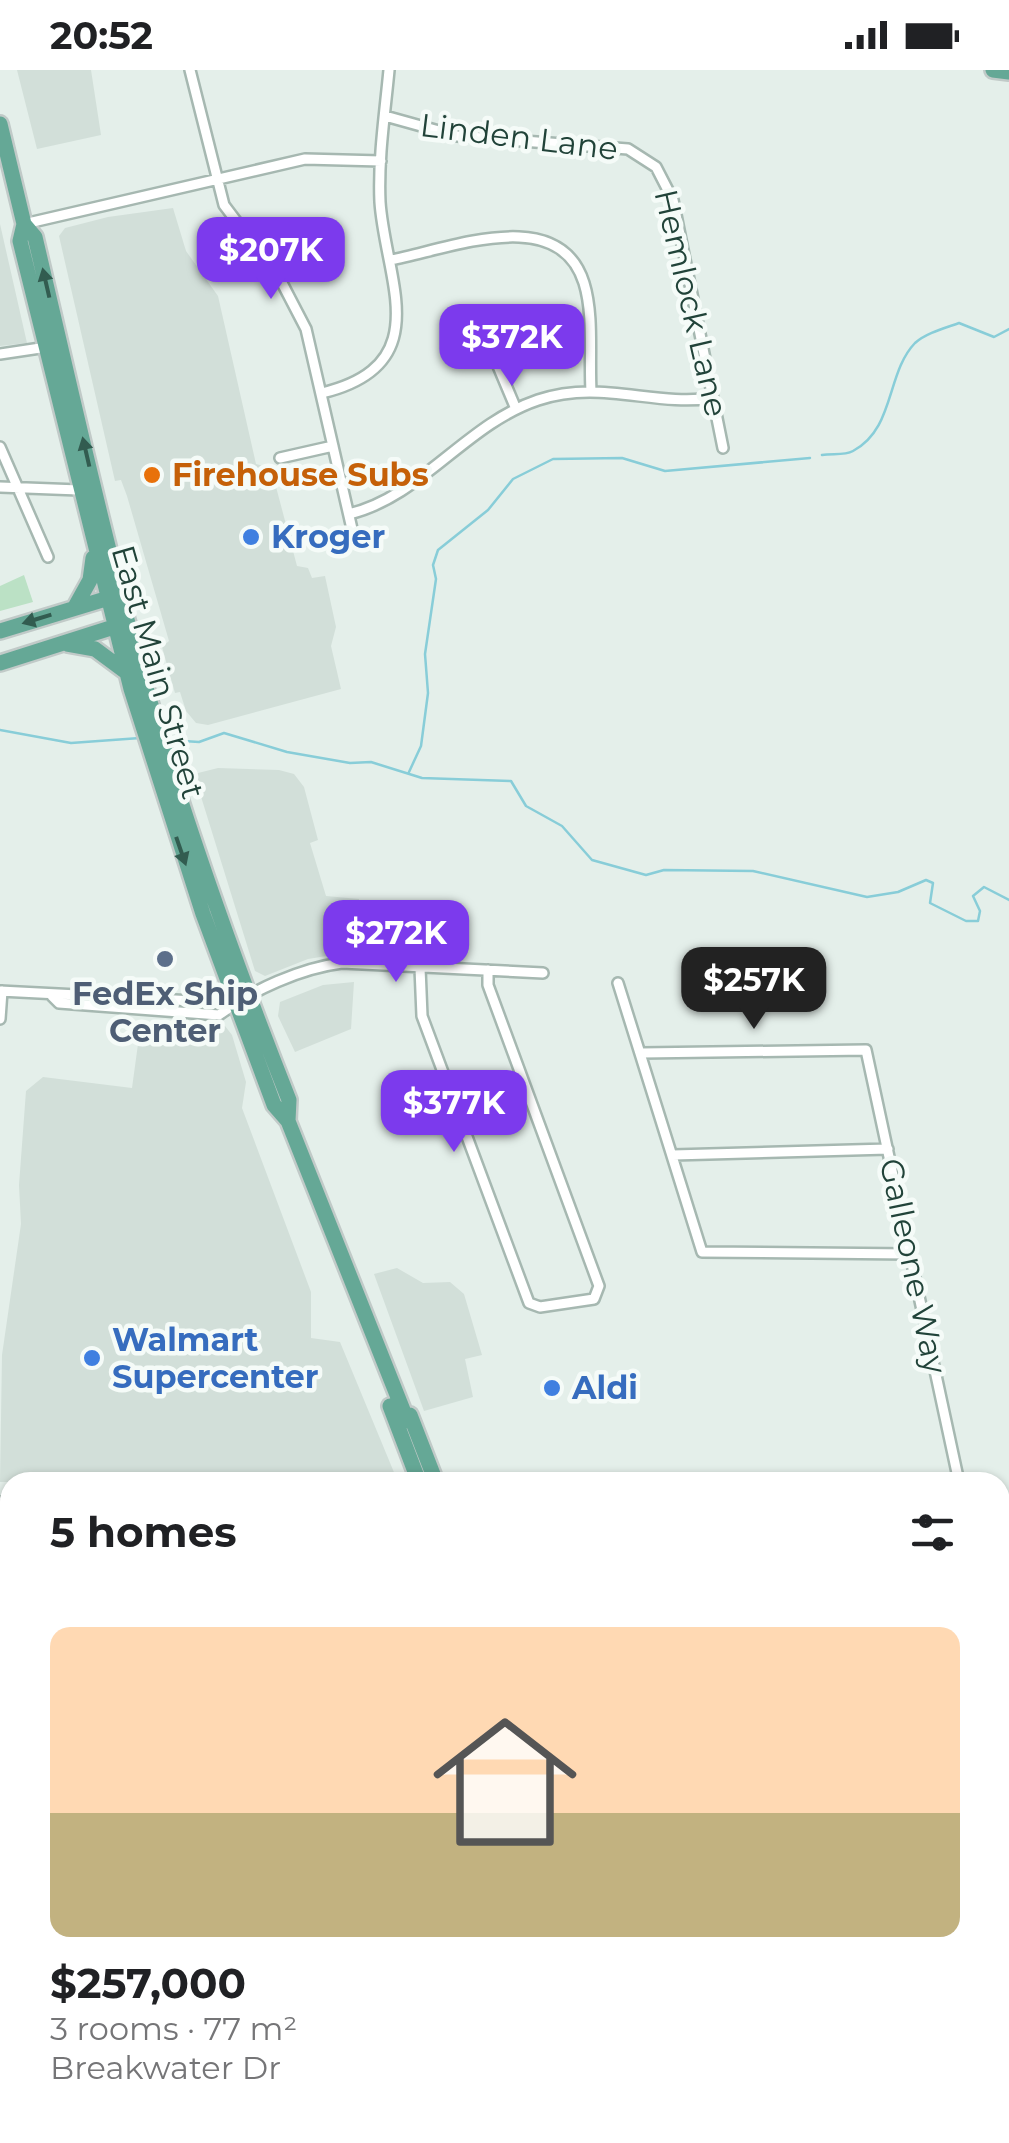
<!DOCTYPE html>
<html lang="en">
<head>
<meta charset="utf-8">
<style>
	body { margin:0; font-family:Montserrat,sans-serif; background:#f6f6f6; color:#202124; height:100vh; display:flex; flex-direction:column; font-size:38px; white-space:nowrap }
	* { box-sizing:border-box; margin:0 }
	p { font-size:32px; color:#757577 }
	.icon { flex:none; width:55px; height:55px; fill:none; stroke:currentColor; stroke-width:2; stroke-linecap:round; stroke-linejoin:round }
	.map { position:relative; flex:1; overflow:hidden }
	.side { position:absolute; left:0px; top:1402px; width:1010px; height:672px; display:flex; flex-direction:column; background:#fff; border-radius:30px 30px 0 0; box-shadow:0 2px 8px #0004 }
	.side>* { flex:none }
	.price { position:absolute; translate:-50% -85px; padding:0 22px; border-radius:20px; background:#7c3aed; color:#fff; font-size:32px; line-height:65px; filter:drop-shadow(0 2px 5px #0008) }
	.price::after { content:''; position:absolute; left:50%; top:60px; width:30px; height:22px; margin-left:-15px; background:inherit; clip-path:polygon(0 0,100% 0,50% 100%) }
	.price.active { background:#222; color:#fff }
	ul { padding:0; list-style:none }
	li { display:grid; align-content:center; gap:20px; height:530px; padding:0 50px }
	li+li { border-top:2px solid #e0e0e0 }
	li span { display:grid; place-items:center; height:310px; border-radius:20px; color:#555 }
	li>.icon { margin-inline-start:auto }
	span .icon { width:180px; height:180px; fill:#fffc; stroke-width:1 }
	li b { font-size:42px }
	h2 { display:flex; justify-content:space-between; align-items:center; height:120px; padding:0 50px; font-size:42px }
	.status { display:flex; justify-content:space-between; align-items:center; height:70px; padding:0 50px; background:#fff; direction:ltr }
	.status svg { height:28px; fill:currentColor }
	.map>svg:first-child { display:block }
	.built { fill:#d2dfd9 }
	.green { fill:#bbe1c5 }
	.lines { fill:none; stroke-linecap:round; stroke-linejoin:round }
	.stream { stroke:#88cdd8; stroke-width:2.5 }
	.street-casing { stroke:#a6b8b1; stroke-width:14 }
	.primary-casing { stroke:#c1cac8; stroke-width:20 }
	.street { stroke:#fff; stroke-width:9 }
	.primary { stroke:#65a896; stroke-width:15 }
	.oneway { fill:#325c50 }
	.food-dot { fill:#e8710a; stroke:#f5fbf8; stroke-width:4 }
	.shop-dot { fill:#3f7fe0; stroke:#f5fbf8; stroke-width:4 }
	.service-dot { fill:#5c6f8a; stroke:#f5fbf8; stroke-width:4 }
	.labels { text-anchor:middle; stroke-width:9; stroke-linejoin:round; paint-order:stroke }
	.street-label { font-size:32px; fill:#214339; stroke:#f5fbf8 }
	.food-label { font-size:32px; font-weight:bold; fill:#c56008; stroke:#f5fbf8; text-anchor:start }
	.shop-label { font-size:32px; font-weight:bold; fill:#366cbe; stroke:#f5fbf8; text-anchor:start }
	.service-label { font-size:32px; font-weight:bold; fill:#4e5e75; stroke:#f5fbf8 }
</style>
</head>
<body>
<div class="status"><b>20:52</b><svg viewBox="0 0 49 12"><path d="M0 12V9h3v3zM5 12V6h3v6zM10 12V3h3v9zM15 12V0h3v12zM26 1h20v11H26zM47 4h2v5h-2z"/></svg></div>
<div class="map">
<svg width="1009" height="2073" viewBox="0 0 1009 2073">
	<rect width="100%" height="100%" fill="#e4efea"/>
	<path class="built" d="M17,0H91L101,65L37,79Z
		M173,138L186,181L218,226L256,394L271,398L297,496L308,498L312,508L325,506L336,557L331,576L341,619L208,655L196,653L186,641L180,622L175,623L162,577L169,571L127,426L121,410L115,411L59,166L65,158L108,147Z
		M0,154L27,273L0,276Z
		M218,698L279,700L294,704L304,717L318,770L310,773L326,826L359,829L357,881L308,889L265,906L255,901L194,704Z
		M354,912L351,959L295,982L278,946L280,932L323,915Z
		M141,952L225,956L232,965L246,1012L242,1038L311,1222V1268L340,1272L398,1412H0L2,1285L21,1154L19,1115L26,1021L43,1007L132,1018Z
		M397,1198L423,1213L450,1212L464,1224L482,1285L465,1289L473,1327L424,1341L374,1204Z
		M238,2065H614L594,2073H241Z
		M710,2065H806V2073H713Z"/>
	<path class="green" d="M24,505L33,532L0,541V516Z"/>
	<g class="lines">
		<path class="stream" d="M822,385C832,383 844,386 853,381C895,359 886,303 915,273C926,263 945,258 959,253L994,267L1009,259
			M0,660L71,673L140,668
			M168,670L199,672L224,663L287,682L350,693L371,692L422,708L511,711L526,736L562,756L592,790L646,805L664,800L753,801L867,827L898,822L926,810L933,813L930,833L966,851H978L980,841L973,826L984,817L1009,830
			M409,702L421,676L428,623L425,584L436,509L433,495L438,480L488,440L513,409L553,389L622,388L665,401L810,388"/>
		<defs>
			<path id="street" d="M190,0L224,135L280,209L306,259L355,472
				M385,46L457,66L628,79L656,97L673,130L723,378
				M24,154L305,89L381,91
				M391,190C449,179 559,133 584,213C594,245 589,287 591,321
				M0,284L47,277
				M495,289L516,339
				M322,323C438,295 385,209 380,132C378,88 385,43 389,0
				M0,377L48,487
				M280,388L333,376
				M0,417L79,420
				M349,444C421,427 466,354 538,330C601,309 653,337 713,328
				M420,898L422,946L529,1233L540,1237L594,1229L599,1216L488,915V900
				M618,913L702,1182L910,1184
				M0,921L233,933
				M52,926L59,933L219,945C252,920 301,898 342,893L543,903
				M0,949L2,921
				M642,983L866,980L959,1412
				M673,1085L888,1079
				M0,1432L10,1433
				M1000,1516L1009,1517
				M0,1656L10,1662
				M1000,1780L1009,1781
				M1000,1896L1009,1897
				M1000,2025L1009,2026
				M39,2065L40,2073"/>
			<path id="primary" d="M993,0L1009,2
				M0,54L24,154L20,171L131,619L203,844L274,1035L288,1051L407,1350L413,1353
				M24,154L35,167C64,290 91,413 123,535C167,703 225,868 289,1030L288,1051
				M75,537L90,510L93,488
				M0,561L112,527
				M67,574L95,579L126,602
				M0,593L120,555
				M390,1336L419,1412
				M410,1345L436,1412
				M671,2065L674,2073
				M688,2065L691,2073"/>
		</defs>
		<use href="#street" class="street-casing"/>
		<use href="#primary" class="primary-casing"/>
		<use href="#street" class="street"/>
		<use href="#primary" class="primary"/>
	</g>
	<defs><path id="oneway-solid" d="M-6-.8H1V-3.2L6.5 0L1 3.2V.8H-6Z" transform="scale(2.5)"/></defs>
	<g class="oneway">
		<use href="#oneway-solid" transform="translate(46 213) rotate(-103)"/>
		<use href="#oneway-solid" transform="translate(86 382) rotate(-103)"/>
		<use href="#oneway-solid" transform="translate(37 549) rotate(163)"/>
		<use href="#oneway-solid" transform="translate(181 781) rotate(71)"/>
	</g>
	<circle class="food-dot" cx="152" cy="405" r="10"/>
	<g class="shop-dot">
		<circle cx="251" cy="467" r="10"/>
		<circle cx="92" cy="1288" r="10"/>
		<circle cx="552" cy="1318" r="10"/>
	</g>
	<circle class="service-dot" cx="165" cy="889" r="10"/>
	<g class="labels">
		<g class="street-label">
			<text transform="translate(519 67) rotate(7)" y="11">Linden Lane</text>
			<text transform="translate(691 233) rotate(77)" y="11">Hemlock Lane</text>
			<text transform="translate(158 602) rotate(74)" y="11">East Main Street</text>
			<text transform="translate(913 1196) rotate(78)" y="11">Galleone Way</text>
		</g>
		<g class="food-label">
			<text x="172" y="416">Firehouse Subs</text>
		</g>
		<g class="shop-label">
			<text x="271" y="478">Kroger</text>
			<text x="112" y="1281">Walmart<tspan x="112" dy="37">Supercenter</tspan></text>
			<text x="572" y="1329">Aldi</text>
		</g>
		<g class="service-label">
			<text x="165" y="935">FedEx Ship<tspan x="165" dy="37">Center</tspan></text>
		</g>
	</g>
</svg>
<b class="price" style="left:271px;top:232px">$207K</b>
<b class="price" style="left:512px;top:319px">$372K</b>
<b class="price" style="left:396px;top:915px">$272K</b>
<b class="price active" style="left:754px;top:962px">$257K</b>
<b class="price" style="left:454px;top:1085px">$377K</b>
<section class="side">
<h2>5 homes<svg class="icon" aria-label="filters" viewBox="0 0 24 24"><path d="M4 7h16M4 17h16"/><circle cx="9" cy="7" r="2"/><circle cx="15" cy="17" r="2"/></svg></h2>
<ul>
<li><span style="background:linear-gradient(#ffd9b3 60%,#c2b280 0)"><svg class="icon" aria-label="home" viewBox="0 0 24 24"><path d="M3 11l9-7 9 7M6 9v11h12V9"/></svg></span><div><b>$257,000</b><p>3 rooms · 77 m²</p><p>Breakwater Dr</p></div></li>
</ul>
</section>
</div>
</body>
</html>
